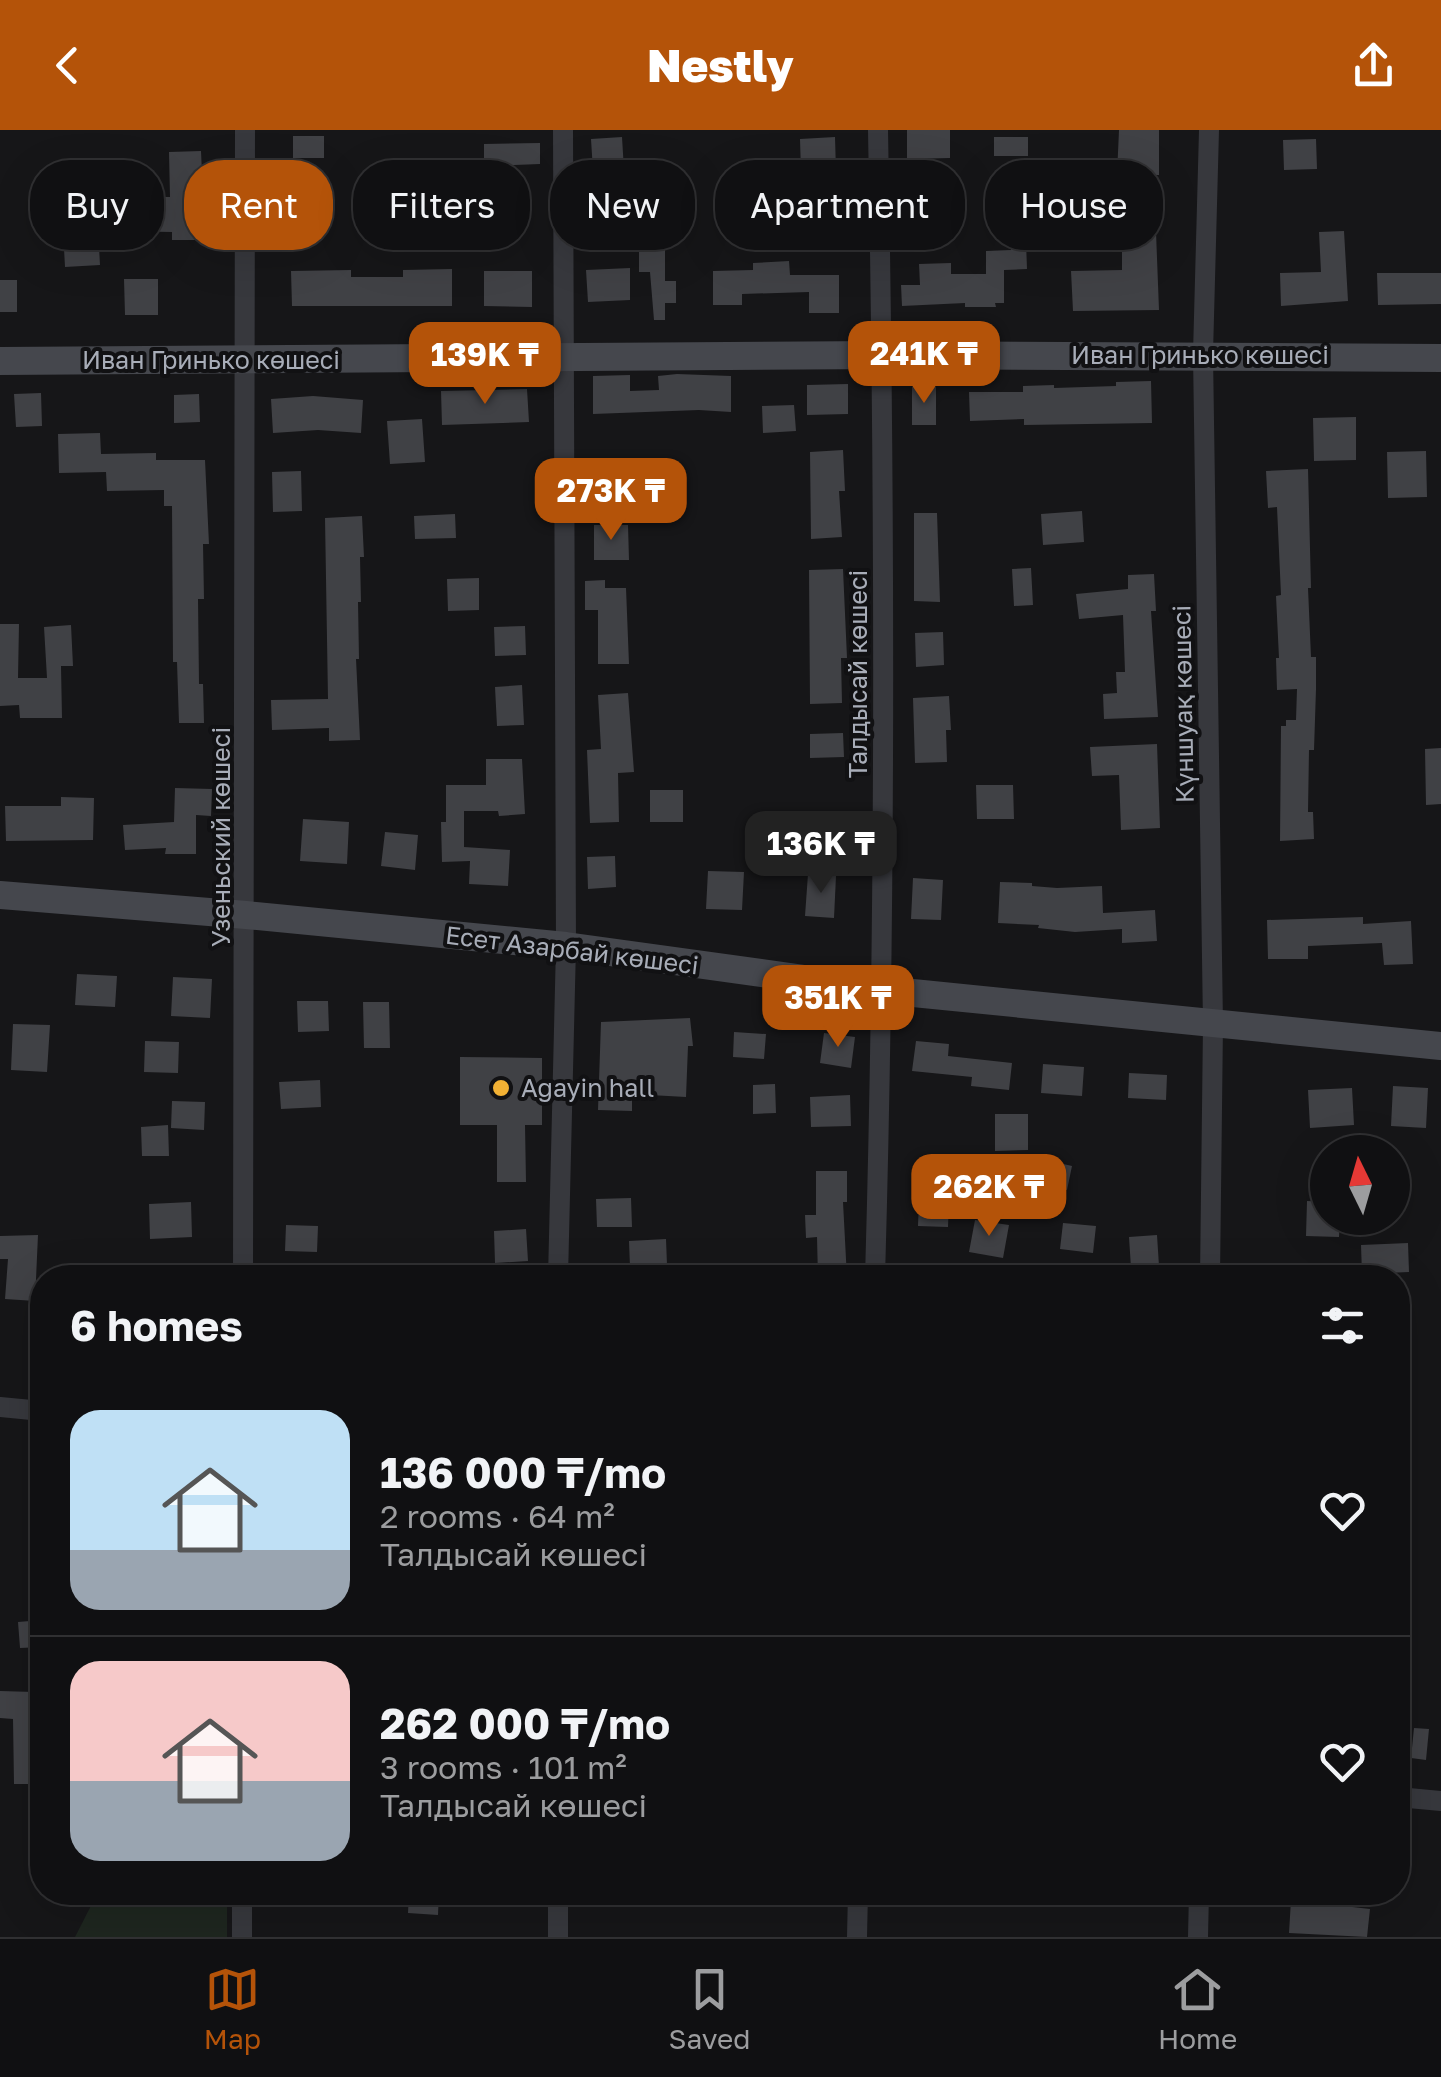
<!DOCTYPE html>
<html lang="en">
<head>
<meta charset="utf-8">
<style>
	body { margin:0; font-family:"Golos Text",sans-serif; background:#1e1e20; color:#f1f3f6; height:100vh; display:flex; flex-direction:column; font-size:38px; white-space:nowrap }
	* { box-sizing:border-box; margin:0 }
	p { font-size:32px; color:#9c9d9f }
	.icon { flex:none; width:55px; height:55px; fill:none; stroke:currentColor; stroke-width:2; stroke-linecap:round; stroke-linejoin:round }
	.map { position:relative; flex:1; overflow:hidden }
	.drawer { position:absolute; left:30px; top:1135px; width:1380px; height:640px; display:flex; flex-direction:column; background:#101012; border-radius:40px; box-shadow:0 10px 40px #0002,0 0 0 2px #303032 }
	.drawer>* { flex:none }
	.hud { position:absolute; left:30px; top:30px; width:1382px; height:90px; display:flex; gap:20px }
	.needle { width:65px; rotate:355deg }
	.fabs { position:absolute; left:1310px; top:1005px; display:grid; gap:20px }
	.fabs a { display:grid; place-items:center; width:100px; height:100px; border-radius:50%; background:#101012; box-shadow:0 10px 40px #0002,0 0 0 2px #303032; font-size:50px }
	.price { position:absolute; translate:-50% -85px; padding:0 22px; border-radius:20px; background:#b45309; color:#fff; font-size:32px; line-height:65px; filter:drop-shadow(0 2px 5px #0008) }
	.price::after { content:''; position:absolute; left:50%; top:60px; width:30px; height:22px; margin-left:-15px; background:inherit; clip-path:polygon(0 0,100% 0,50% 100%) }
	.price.selected { background:#222; color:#fff }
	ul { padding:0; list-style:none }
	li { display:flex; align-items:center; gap:30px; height:250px; padding:0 40px }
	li+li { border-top:2px solid #303032 }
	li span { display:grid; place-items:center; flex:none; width:280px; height:200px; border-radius:30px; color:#555 }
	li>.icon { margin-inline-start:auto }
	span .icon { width:120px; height:120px; fill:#fffc; stroke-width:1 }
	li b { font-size:42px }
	h2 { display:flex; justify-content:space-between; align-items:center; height:120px; padding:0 40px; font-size:42px }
	.chip { padding:0 35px; border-radius:40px; background:#101012; box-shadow:0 10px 40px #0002,0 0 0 2px #303032; font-size:35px; line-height:90px }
	.chip.selected { background:#b45309; color:#fff }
	header { display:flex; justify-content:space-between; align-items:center; height:130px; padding:0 40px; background:#b45309; color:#fff; font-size:45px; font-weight:800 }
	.tab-bar { display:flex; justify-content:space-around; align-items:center; height:140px; border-top:2px solid #303032; background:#101012; font-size:28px; color:#9c9d9f }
	.tab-bar a { display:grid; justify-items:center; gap:5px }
	.tab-bar .selected { color:#b45309 }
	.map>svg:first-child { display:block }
	.green { fill:#1e261f }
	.building { fill:#404145 }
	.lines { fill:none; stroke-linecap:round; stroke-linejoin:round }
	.street { stroke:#37383d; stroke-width:20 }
	.secondary { stroke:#45474d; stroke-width:28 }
	.poi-dot { fill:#f2b134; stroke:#111113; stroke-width:4 }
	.labels { text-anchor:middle; stroke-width:8; stroke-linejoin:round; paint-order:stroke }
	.street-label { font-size:25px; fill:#a8adb8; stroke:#111113 }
	.poi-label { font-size:25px; fill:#a8adb8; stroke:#111113; text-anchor:start }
</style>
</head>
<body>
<header><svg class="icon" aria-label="back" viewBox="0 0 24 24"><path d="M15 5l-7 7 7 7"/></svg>Nestly<svg class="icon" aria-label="share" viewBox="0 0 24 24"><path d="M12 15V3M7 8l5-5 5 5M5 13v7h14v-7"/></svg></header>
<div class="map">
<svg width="1441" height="1807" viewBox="0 0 1441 1807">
	<rect width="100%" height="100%" fill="#161618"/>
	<path class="green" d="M98,1762L227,1763V1807H75Z"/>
	<path class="building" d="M907,0H950V28L907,29Z
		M1119,0H1159V45H1117Z
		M293,6H324V28H293Z
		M622,7L624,40L593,41L591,9Z
		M835,7L836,41L801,42L800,9Z
		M994,7H1028V26H994Z
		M1316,9L1317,39L1284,40L1283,10Z
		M540,13V34L484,36V14Z
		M201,21L205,110H172V102L115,101L116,66L170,67L169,22Z
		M1122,76H1155L1159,180L1073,181L1071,141L1122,140Z
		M1010,83H1025L1027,139L1004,140V173H995L996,177H965V173L902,176L901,155H920L919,134L951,133V144H986V121L1011,120Z
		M810,85L841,86V117H810Z
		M639,94H665V151H676V173H665V190H654L650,142H639Z
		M98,98L100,135L65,137L63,100Z
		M1344,101L1348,171L1281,176L1280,143L1321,142L1319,102Z
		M789,131L790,145H839V183H809V162L742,164V175H713V141L753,140V133Z
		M630,138V170L588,172L586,140Z
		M452,139V176H292L291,141L351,140V147H403V140Z
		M484,141H532V177L484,176Z
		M1377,143H1441V174L1378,175Z
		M124,149H158V185H125Z
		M0,150H17V182H0Z
		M677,244L731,246V282L699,280L593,284V246L630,245V261L659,260L658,246Z
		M1151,251L1152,293L1024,295V289L970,291L969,262H1023V256L1054,255V258L1116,256V252Z
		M848,254V284L807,285V255Z
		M912,257H936V295H912Z
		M527,259L529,292L442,295L441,261Z
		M41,263L42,296L16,297L14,264Z
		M199,264L200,292L174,293V265Z
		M313,266L363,270L361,303L318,300L273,303L271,269Z
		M794,275L796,301L763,303L762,276Z
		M1356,287V330L1314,331L1313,288Z
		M422,289L425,332L390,334L387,291Z
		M100,303L101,324L156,323V330H205L209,414H203L204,469H198L199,554H203L204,593H179L177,532H173L172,376H164V360L107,361L106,342L59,343L58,304Z
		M843,320L845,361H839L842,407L811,409L810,322Z
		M1426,321L1427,367L1388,368L1387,322Z
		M1308,339L1311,458H1308L1311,527H1316V559L1314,620H1309L1308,682H1313L1314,709L1280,711L1281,596H1286V590H1296L1297,559L1277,560L1276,528H1279L1276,466L1281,465L1277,377L1268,378L1266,341Z
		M301,341L302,381L273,382L272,342Z
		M1082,381L1084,412L1043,415L1041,384Z
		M914,383H937L940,472L914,471Z
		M455,384L456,408L415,409L414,386Z
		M362,386L364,427H360L361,472H358L359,529H356L360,610L329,611V598L272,600L271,570L328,569L325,388Z
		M594,395H628L629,430H594Z
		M1031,438L1033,475L1014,476L1012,439Z
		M843,439L847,528H841L842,573L810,574L809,440Z
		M1154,444L1156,481H1151L1158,587L1104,589L1103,564L1117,563L1116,542H1125L1123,485L1079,489L1076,464L1128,459V445Z
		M479,448V480L448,481L447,449Z
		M605,450V458H626L629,534H598V480H585V451Z
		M0,494H19L18,548H47L44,497L71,495L73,536H61L62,588H20L19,575L0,576Z
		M525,496L526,525L495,526L494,497Z
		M943,502L944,535L916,537L915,503Z
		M522,555L524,595L497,596L495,557Z
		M628,563L634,642L618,643L619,692L590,693L587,620L601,619L598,565Z
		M949,566L951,600H946L947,632L915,633L913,568Z
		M843,603L844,627L810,628V604Z
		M1157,614L1160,698L1121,700L1119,645L1092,646L1090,617Z
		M1441,618V674L1426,675L1425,619Z
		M486,629H522L525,684L499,686L498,681H464V717L510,720L508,756L469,754L470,731L442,732L441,692H446V655H486Z
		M976,655H1013L1014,689H977Z
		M175,658L212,659L211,686L196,685V724H165L166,718L125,720L123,695L174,692Z
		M650,660H683V692H650Z
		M61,667L94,668L93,710L6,711L5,676H61Z
		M303,689L349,692L347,734L300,731Z
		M768,701L797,703L796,740L766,738Z
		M385,702L418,705L415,740L381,736Z
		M615,726L616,757L588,759L587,727Z
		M708,741L744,742L742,780L706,779Z
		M808,744L836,746L834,788L805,786Z
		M913,748L943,750L941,790L911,789Z
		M1000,752L1032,753V756L1057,758L1102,756L1103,783L1155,780L1157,811L1122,813V799L1075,802L1038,798L1039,795L998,793Z
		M1363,787V794L1411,791L1413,834L1384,835L1382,813L1308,816V829H1268L1267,790Z
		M77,844L117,846L115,877L75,875Z
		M173,847L212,849L210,888L171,886Z
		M297,871H328L329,901L298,902Z
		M363,872H389L390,918H364Z
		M690,888L693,916H688L686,967L632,964V981L598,980L601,892Z
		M13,894L50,895L47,942L11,940Z
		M734,902L766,904L764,929L733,927Z
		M824,903L855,907L851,938L820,933Z
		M145,911L179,912L178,943L144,942Z
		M916,911L949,914L948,926L1012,933L1009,960L971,956L972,947L912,941Z
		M460,927L542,928V995H525L526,1052H497V995H460Z
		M1043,934L1084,937L1082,966L1041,963Z
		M1129,943L1167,945L1166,970L1128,968Z
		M320,950L321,977L281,979L279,952Z
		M775,954L776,983L753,984V955Z
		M1393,956L1428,958L1426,998L1391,996Z
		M1352,958L1354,995L1310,998L1308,960Z
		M850,965L851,996L811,997L810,967Z
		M172,971L205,972L204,1000L171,998Z
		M995,984H1028V1020L995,1021Z
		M168,995L169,1026H142L141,997Z
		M1042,1029L1072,1036L1067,1060L1037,1053Z
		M816,1041H847V1072H843L847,1148H818L817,1107L806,1108L805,1085H816Z
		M631,1068L632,1097H597L596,1069Z
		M919,1070L949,1071L948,1097L918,1096Z
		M1307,1071L1328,1072V1088H1340L1339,1107L1306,1106Z
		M191,1072L192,1107L150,1109L149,1074Z
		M975,1090L1009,1095L1003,1128L969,1122Z
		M1063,1093L1096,1096L1093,1123L1060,1119Z
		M286,1095L318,1096L317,1122L285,1121Z
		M526,1099L528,1131L495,1133L494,1101Z
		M38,1105L35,1171L5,1169L8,1129H0V1106Z
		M1157,1105L1159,1136L1131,1138L1129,1107Z
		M666,1109L667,1135L630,1137L629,1111Z
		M1408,1113L1409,1142L1362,1144L1361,1115Z
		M42,1490V1517L20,1518L18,1492Z
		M0,1561L34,1562L33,1610H42V1654H14L13,1589L0,1588Z
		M1414,1598L1429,1599L1426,1630L1411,1628Z
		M409,1762H439L438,1785L408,1783Z
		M1291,1770L1370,1779L1367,1807L1289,1803Z"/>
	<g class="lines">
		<path class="street" d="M1209,0L1203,224L1213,894L1210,1148
			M243,1148L245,0
			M558,1148L566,816L563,0
			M875,1148C886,765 885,382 878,0
			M0,1277L42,1281
			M1398,1667L1441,1671
			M242,1807V1762
			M558,1807V1762
			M857,1807L858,1762
			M1198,1807L1199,1762"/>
		<path class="secondary" d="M0,231L882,225L1441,228
			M0,765L246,785L566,816L883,860L1441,916"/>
	</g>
	<circle class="poi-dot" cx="501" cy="958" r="10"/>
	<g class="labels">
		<g class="street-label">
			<text x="1200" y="234">Иван Гринько көшесі</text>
			<text x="211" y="239">Иван Гринько көшесі</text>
			<text transform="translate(858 544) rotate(-90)" y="9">Талдысай көшесі</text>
			<text transform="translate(1183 574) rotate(-91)" y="9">Күншуақ көшесі</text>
			<text transform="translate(221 707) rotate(-90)" y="9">Узеньский көшесі</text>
			<text transform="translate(572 820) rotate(7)" y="9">Есет Азарбай көшесі</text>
		</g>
		<g class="poi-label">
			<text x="521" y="967">Agayin hall</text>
		</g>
	</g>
</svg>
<div class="fabs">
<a><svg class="needle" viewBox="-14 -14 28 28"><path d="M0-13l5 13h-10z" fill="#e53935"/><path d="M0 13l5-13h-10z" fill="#9c9d9f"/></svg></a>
</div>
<b class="price" style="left:924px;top:276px">241K ₸</b>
<b class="price" style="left:485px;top:277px">139K ₸</b>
<b class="price" style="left:611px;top:413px">273K ₸</b>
<b class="price selected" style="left:821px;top:766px">136K ₸</b>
<b class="price" style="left:838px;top:920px">351K ₸</b>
<b class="price" style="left:989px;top:1109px">262K ₸</b>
<div class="hud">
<a class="chip">Buy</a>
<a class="chip selected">Rent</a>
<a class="chip">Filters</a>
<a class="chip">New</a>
<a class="chip">Apartment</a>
<a class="chip">House</a>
</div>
<section class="drawer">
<h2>6 homes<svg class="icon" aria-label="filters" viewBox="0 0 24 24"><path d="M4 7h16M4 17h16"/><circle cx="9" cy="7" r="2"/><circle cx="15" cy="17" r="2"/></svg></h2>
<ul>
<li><span style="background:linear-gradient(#bfe0f5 70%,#9aa5b1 0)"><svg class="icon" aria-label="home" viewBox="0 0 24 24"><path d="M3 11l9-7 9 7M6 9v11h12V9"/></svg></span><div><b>136 000 ₸/mo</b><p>2 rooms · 64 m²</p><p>Талдысай көшесі</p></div><svg class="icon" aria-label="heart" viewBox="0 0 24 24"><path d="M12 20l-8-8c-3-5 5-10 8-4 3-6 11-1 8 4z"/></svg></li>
<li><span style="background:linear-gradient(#f6c9c9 60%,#9aa5b1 0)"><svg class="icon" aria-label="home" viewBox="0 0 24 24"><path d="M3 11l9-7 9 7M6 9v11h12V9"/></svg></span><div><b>262 000 ₸/mo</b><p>3 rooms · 101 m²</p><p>Талдысай көшесі</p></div><svg class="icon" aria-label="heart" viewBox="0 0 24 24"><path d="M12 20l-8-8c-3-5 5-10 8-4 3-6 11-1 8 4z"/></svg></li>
</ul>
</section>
</div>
<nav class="tab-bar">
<a class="selected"><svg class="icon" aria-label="map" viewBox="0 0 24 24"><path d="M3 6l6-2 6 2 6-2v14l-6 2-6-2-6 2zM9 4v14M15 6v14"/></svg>Map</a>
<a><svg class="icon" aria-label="saved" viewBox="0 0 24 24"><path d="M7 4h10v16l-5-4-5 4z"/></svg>Saved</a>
<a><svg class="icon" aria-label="home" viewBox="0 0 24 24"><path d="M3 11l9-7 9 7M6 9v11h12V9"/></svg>Home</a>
</nav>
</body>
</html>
